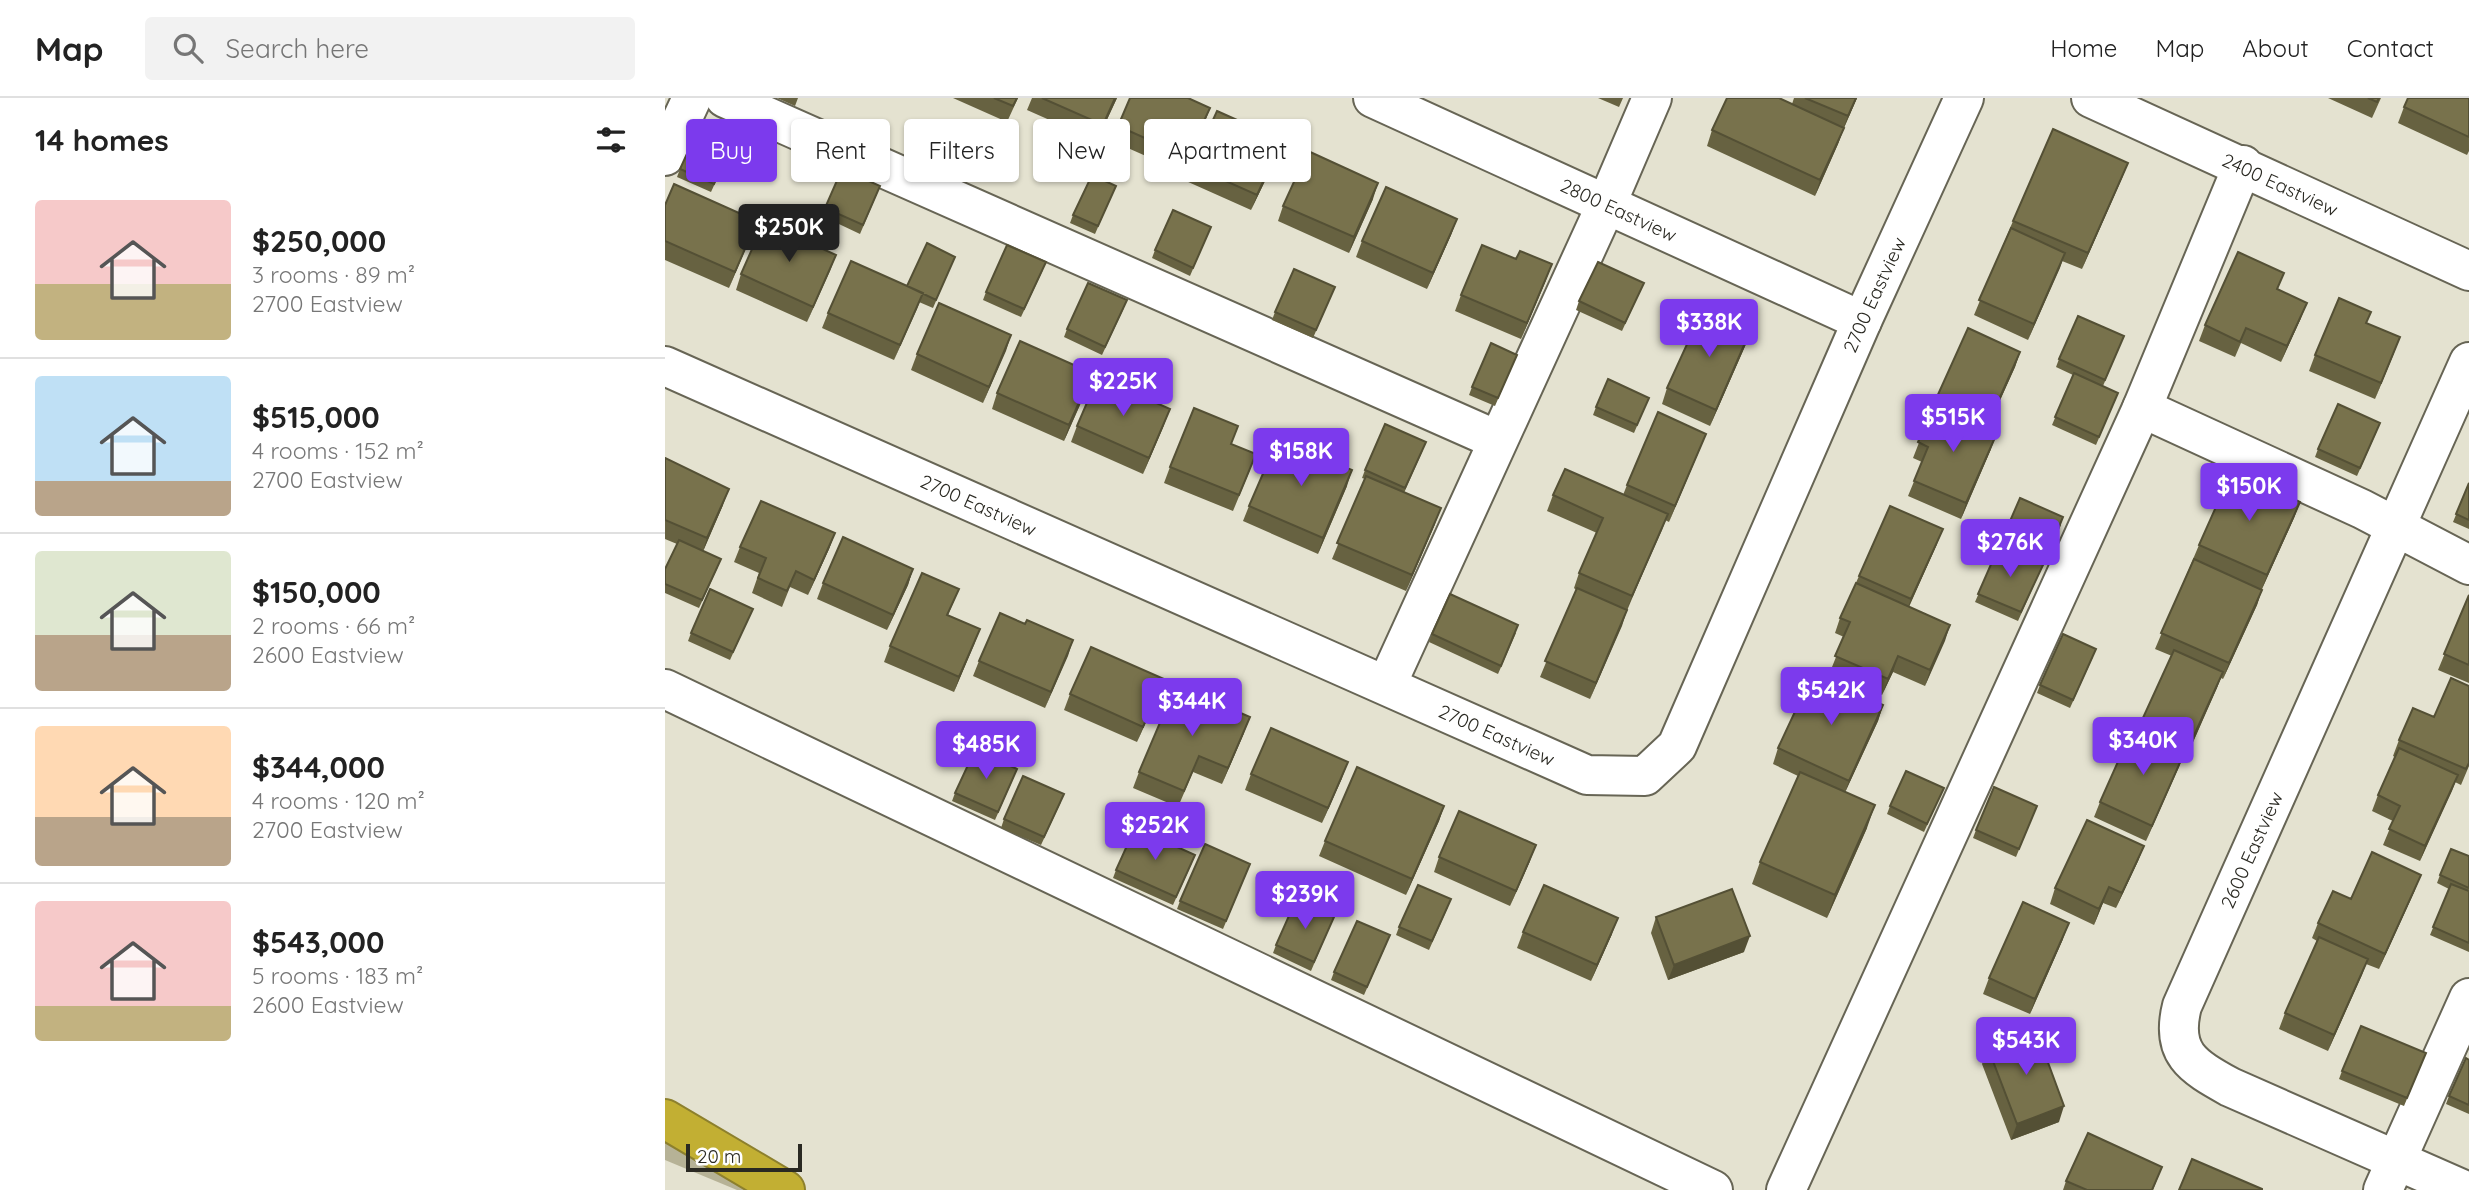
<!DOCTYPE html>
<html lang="en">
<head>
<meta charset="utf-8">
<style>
	body { margin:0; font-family:Quicksand,sans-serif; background:#f2f2f2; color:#222; height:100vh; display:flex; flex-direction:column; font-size:26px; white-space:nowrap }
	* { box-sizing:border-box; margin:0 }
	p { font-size:23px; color:#767676 }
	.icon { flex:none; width:38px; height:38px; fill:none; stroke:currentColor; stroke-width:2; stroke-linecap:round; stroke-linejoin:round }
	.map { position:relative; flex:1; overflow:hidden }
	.details { display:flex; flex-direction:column; background:#fff; width:665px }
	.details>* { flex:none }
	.guide { position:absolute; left:21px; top:21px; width:665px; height:63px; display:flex; gap:14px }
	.scale { position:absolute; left:21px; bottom:18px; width:116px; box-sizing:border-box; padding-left:7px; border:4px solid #2a2922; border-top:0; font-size:19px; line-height:24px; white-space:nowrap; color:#2a2922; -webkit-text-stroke:5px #fff; paint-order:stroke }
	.price { position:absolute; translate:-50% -60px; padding:0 16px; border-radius:7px; background:#7c3aed; color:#fff; font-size:23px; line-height:46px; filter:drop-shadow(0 2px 4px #0008) }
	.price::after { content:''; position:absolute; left:50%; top:42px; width:21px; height:16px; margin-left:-10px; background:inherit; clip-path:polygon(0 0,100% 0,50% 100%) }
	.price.active { background:#222; color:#fff }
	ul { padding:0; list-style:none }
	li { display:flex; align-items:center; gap:21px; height:175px; padding:0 35px }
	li+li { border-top:2px solid #e0e0e0 }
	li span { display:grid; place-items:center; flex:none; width:196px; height:140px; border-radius:7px; color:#555 }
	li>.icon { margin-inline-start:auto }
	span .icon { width:84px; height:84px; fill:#fffc; stroke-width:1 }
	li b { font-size:30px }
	h2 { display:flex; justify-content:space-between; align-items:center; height:84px; padding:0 35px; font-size:30px }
	.tag { padding:0 24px; border-radius:7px; background:#fff; box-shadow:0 2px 5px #0004; font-size:24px; line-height:63px }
	.tag.active { background:#7c3aed; color:#fff }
	header { display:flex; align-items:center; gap:42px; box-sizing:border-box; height:98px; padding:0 35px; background:#fff; border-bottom:2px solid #e0e0e0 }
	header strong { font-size:33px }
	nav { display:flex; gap:38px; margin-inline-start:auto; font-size:24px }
	.search { width:490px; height:63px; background:#f2f2f2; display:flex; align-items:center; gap:18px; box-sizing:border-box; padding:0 24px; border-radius:7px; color:#767676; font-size:26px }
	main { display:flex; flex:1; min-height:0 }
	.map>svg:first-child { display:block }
	.green { fill:#b6b296 }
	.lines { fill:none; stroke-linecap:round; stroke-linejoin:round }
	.minor-casing { stroke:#676555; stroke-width:42 }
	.highway-casing { stroke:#8d802d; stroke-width:42 }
	.minor { stroke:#fff; stroke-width:38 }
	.highway { stroke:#c2af33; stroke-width:38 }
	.wall { fill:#676241 }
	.shaded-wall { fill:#545035 }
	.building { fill:#78724c; stroke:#545035; stroke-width:2 }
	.labels { text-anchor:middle; stroke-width:7; stroke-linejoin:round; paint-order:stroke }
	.street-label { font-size:19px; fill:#2a2922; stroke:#fff }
</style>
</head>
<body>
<header>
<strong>Map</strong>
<div class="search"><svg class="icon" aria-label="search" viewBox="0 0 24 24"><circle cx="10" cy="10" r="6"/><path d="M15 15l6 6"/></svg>Search here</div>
<nav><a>Home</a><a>Map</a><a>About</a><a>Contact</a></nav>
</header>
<main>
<section class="details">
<h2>14 homes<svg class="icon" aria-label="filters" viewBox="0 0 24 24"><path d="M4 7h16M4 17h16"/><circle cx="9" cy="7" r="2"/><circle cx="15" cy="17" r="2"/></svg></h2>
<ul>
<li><span style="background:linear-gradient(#f6c9c9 60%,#c2b280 0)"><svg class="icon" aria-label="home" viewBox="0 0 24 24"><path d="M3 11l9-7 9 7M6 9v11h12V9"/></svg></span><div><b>$250,000</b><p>3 rooms · 89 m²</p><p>2700 Eastview</p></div></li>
<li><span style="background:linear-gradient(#bfe0f5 75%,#b9a48a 0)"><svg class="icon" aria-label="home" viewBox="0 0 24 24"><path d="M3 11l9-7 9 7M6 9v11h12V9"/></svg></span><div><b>$515,000</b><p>4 rooms · 152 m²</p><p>2700 Eastview</p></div></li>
<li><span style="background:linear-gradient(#dfe7d0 60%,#b9a48a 0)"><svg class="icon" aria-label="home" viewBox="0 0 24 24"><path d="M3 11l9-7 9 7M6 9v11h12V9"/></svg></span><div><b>$150,000</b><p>2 rooms · 66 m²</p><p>2600 Eastview</p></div></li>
<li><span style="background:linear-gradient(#ffd9b3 65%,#b9a48a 0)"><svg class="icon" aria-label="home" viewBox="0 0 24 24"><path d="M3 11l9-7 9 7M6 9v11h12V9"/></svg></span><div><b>$344,000</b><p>4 rooms · 120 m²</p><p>2700 Eastview</p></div></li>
<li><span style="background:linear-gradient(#f6c9c9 75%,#c2b280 0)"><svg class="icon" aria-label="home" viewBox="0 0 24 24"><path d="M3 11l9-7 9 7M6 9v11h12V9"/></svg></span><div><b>$543,000</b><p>5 rooms · 183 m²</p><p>2600 Eastview</p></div></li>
</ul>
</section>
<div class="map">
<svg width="1804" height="1092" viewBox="0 0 1804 1092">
	<rect width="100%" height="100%" fill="#e4e2d0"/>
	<path class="green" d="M0,1030L104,1092H72L0,1062Z"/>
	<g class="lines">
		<defs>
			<g id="minor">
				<path d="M60,0L832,342"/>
				<path id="s1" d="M708,0L1197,223"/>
				<path id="s2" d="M1426,0L1804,173"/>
				<path d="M0,58L27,0"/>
				<path id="s3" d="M0,268L922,677L980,678L1012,648L1197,223L1299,0"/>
				<path d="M1477,310L1697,411L1804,467"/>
				<path d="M722,586L942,105L987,0"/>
				<path d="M0,591L1048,1092"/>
				<path d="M1121,1092L1477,310L1578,67"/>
				<path d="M1718,1092L1804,900"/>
				<path id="s4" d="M1799,1092L1565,989C1527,968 1505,955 1517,908L1804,264"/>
			</g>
			<path id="highway" d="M0,1021L120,1092"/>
		</defs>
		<use href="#minor" class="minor-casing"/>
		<use href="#highway" class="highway-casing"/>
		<use href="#minor" class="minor"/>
		<use href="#highway" class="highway"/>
	</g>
	<path class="wall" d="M112,0H133L130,8Z
		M288,0H353L342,24Z
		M367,0H452L432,43L362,12Z
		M933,0H958L954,9Z
		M1129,0H1192L1179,30L1173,46L1150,98L1042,48L1047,32L1127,6Z
		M1663,0H1716L1707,20Z
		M1804,0V53L1802,57L1733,25L1739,9Z
		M545,10L539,26L517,74L447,43L453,28Z
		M67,48L46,94L12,79L15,71Z
		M612,58L586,112L521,83L527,68Z
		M1463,65L1457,80L1417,171L1397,163L1363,242L1309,217L1348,123Z
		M451,88L430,136L405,125L408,117Z
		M212,96L195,136L157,118L160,110Z
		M708,101L684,155L613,123L618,108Z
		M0,107L86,138L64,190L0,162Z
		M792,121L786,137L762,191L691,159L697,143Z
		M546,129L525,178L487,160L490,152Z
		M171,157L142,224L71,192L76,176Z
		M290,159L268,210L254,204L229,262L157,230L163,215L242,188Z
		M378,172L356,219L318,202L321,194Z
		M881,182L856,241L790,213L796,197Z
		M979,185L957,233L911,212L914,203Z
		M670,189L648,240L607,222L610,214Z
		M1613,192L1636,220L1616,264L1576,245L1570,259L1534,243L1540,227Z
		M459,210L437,257L399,239L402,231Z
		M1702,225L1729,255L1710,301L1644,273L1650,257Z
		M1086,231L1081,246L1045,328L997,306L1002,290Z
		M346,237L318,305L246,272L252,256Z
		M1459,238L1438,288L1453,295L1431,347L1387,327L1408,277L1391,269L1394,261Z
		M1355,254L1350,269L1322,331L1326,351L1296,421L1243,398L1257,364L1248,360L1271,301Z
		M852,257L830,308L804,297L807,289Z
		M422,291L399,343L327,311L332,295Z
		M984,300L969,335L928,317L931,309Z
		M499,327L478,376L406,344L412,328Z
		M1712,333L1692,378L1650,359L1653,351Z
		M1041,336L1004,424L1000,422L925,601L875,579L911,492L909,490L914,475L932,435L882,413L888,397H958L962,387Z
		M567,346L585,372L568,413L499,385L505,369Z
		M758,352L739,395L770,426L741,493L667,461L700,381L697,380L700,372Z
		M0,360L58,407L38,453L53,469L34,510L0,495V471L12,446L0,441Z
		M1804,385V431L1788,424Z
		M682,388L653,456L578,423L584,408Z
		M1355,400L1396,427L1353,523L1310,504Z
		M1635,404L1629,420L1597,491L1592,507L1558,581L1556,580L1521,660L1518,659L1481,743L1429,719L1435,704L1474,632L1507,558L1490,551L1534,447Z
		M170,435L164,451L143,497L125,489L117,509L87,495L94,475L69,464L75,449Z
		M1272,446L1244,509L1285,527L1260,588L1228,574L1217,597L1165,574L1179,539L1170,535L1175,520L1194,478Z
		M248,471L243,487L222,532L152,501L158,485Z
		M294,491L283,517L315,531L289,594L219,564L225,548Z
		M1804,497V585L1773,572Z
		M88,511L65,562L23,543L26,535Z
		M360,526L408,542L380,610L308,578L314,563Z
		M851,535L833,576L764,544L767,536Z
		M1428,559L1405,610L1372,595L1375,587Z
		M1804,588V668L1796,687L1790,684L1755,763L1718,747L1728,723L1707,713L1713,697L1730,659L1728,658L1734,642L1769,619Z
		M405,596L493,597L472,644L399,612Z
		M1218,607L1213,623L1180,694L1202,730L1162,820L1087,786L1095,764L1133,678L1108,666L1113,650Z
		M579,635L557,686L528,674L513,709L468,690L474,674Z
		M586,676L677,680L657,725L580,692Z
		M349,679L330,722L287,703L290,695Z
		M1279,690L1259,734L1222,716L1225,708Z
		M396,704L376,747L336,730L339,721Z
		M779,708L774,723L741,797L654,758L660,743Z
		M1372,708L1351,759L1308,740L1311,732Z
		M1479,748L1473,763L1451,810L1438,805L1429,827L1385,806L1390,790Z
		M1804,758V854L1765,837L1784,791L1772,785L1775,777Z
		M774,759L865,763L845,808L769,774Z
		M527,765L508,807L448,780L451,772Z
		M582,774L558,831L512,811L515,803Z
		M1750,792L1714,871L1701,866L1663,953L1614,931L1620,915L1652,843L1647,840L1653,825L1686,801Z
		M783,809L764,852L731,837L734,829Z
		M669,819L646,873L608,855L611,847Z
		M991,819L1079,854L1003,882L986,835Z
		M858,834L947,836L926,883L852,850Z
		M1398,841L1365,916L1318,896L1324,880Z
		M722,845L699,897L666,882L669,874Z
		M1323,950L1394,1024L1346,1042L1317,966Z
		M1761,955L1739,1008L1674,981L1677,973Z
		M1804,962V1016L1781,1006L1784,998Z
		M1497,1069L1488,1092H1398L1401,1083Z"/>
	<path class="shaded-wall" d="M450,0H452L432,43L438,27Z
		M1191,0H1192L1177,34L1183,18Z
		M545,10L539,26L517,74L522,59Z
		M1179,30L1173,46L1150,98L1155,82Z
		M617,42L612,58L586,112L592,97Z
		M1463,65L1457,80L1417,171L1423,155Z
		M713,85L708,101L684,155L689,139Z
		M792,121L786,137L762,191L768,175Z
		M92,123L86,138L64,190L70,174Z
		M1400,155L1395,170L1363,242L1369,226Z
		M171,157L165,173L142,224L148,209Z
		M887,166L881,182L856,241L862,225Z
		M258,195L252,211L229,262L235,247Z
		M1642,205L1636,220L1616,264L1622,248Z
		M1086,231L1081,246L1045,328L1051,312Z
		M346,237L341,253L318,305L324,289Z
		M1735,239L1729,255L1710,301L1716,285Z
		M1355,254L1350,269L1318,340L1324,324Z
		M427,275L422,291L399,343L404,327Z
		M505,311L499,327L478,376L484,360Z
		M1332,335L1326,351L1296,421L1301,405Z
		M1041,336L1035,351L1004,424L1010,408Z
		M687,372L682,388L653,456L658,440Z
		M64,391L58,407L37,456L42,440Z
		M1635,404L1629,420L1596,493L1602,477Z
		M776,410L770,426L741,493L747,477Z
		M1003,416L997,432L961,513L967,498Z
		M1278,431L1272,446L1240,517L1246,501Z
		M170,435L164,451L143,497L149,482Z
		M248,471L243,487L222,532L228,517Z
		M1597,492L1592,507L1558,581L1564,565Z
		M962,512L957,528L925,601L931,585Z
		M1285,527L1280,543L1260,588L1265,572Z
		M315,531L309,547L289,594L294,579Z
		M408,542L403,558L380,610L386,594Z
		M1233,558L1228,574L1217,597L1223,581Z
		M1558,574L1552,590L1521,660L1526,644Z
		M499,581L493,597L472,644L478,629Z
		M1218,607L1213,623L1178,699L1184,683Z
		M585,619L579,635L557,686L563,670Z
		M1520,653L1514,669L1481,743L1487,728Z
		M683,664L677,680L657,725L663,710Z
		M1793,677L1787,693L1755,763L1760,748Z
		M1210,707L1202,730L1162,820L1170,797Z
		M779,708L774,723L741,797L747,781Z
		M871,747L865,763L845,808L851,793Z
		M1479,748L1473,763L1451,810L1457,795Z
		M1756,777L1750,792L1714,871L1720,856Z
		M1444,789L1438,805L1429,827L1434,811Z
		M953,820L947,836L926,883L932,867Z
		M1404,825L1398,841L1365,916L1370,901Z
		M1085,838L1079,854L1003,882L1009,867Z
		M1703,861L1697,877L1663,953L1669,937Z
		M1399,1008L1394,1024L1346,1042L1352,1026Z"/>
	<path class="building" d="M329,0H352L348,8Z
		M377,0H450L438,27Z
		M465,0H523L545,10L522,59L453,28Z
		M1062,0H1114L1179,30L1155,82L1047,32Z
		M1140,0H1191L1183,18Z
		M1703,0H1714L1712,4Z
		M1743,0H1804V39L1739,9Z
		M552,13L617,42L592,97L527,68Z
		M36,25L70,40L49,86L15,71Z
		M1388,31L1463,65L1423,155L1348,123Z
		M643,53L713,85L689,139L618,108Z
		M177,71L215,88L198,127L160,110Z
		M427,77L451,88L433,128L408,117Z
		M9,86L92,123L70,174L0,143V107Z
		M721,89L792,121L768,175L697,143Z
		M508,112L546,129L528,170L490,152Z
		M99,124L171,157L148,209L76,176Z
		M1346,130L1400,155L1369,226L1314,202Z
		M262,145L290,159L271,202L242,188Z
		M342,147L381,164L359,211L321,194Z
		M817,147L851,161L855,153L887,166L862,225L796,197Z
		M1573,154L1619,175L1612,191L1642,205L1622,248L1581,230L1575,244L1540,227Z
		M186,163L258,195L235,247L163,215Z
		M933,164L979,185L960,225L914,203Z
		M629,171L670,189L651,232L610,214Z
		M423,185L462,202L440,249L402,231Z
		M1674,200L1706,214L1701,225L1735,239L1716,285L1650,257Z
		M274,205L346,237L324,289L252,256Z
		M1039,209L1086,231L1051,312L1002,290Z
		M1413,218L1459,238L1440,282L1394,261Z
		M1303,230L1355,254L1324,324L1271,301Z
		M355,243L427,275L404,327L332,295Z
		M826,245L852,257L833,300L807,289Z
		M1409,275L1453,295L1434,339L1390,319Z
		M433,279L505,311L484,360L412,328Z
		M943,281L984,300L972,327L931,309Z
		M1673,306L1715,325L1695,370L1653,351Z
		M1269,308L1332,335L1301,405L1249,383L1263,349L1253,344Z
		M529,310L573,328L566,346L591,356L574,397L505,369Z
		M993,314L1041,336L1010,408L962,387Z
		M720,326L761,344L740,390L700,372Z
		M613,341L687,372L658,440L584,408Z
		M0,360L64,391L42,440L0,422Z
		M900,371L1003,416L967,498L914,475L938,420L888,397Z
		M1567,373L1635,404L1602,477L1534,447Z
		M701,378L776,410L747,477L672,445Z
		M1804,385V422L1791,416Z
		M1355,400L1398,419L1380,463L1336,444Z
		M96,403L170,435L149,482L131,473L122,493L93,480L101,460L75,449Z
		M1225,408L1278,431L1246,501L1194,478Z
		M178,439L248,471L228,517L158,485Z
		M14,442L56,461L37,502L0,486V471Z
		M1334,448L1378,467L1356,514L1313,496Z
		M1529,461L1597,492L1564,565L1496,535Z
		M257,475L294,491L282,517L315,531L294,579L225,548Z
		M1191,485L1285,527L1265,572L1233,558L1223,581L1170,558L1185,524L1175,520Z
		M912,490L962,512L931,585L880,563Z
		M45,491L88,511L68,554L26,535Z
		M785,496L853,527L836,568L767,536Z
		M1804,497V567L1779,556Z
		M335,515L360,526L362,522L408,542L386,594L314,563Z
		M1398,536L1431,551L1408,602L1375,587Z
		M426,549L499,581L478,629L405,596Z
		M1509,552L1558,574L1526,644L1477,622Z
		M1148,575L1218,607L1184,683L1113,650Z
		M1786,580L1804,588V665L1801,671L1734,642L1748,610L1769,619Z
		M511,587L585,619L563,670L534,658L519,693L474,674Z
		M606,630L683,664L663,710L586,676Z
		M1468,630L1520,653L1487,728L1435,704Z
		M1734,650L1793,677L1760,748L1724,731L1735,708L1713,697Z
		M310,652L352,671L333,714L290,695Z
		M692,669L779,708L747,781L660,743Z
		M1241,673L1279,690L1262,726L1225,708Z
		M1135,674L1210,707L1170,797L1095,764Z
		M358,678L399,696L379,739L339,721Z
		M1329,689L1372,708L1354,751L1311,732Z
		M794,713L871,747L851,793L774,759Z
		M1422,722L1479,748L1457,795L1444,789L1434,811L1390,790Z
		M470,730L530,757L511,799L451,772Z
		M540,746L585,766L561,823L515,803Z
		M1786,751L1804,758V790L1775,777Z
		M1707,754L1756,777L1720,856L1653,825L1668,793L1686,801Z
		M1786,786L1804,793V845L1768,829Z
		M753,787L786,801L767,843L734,829Z
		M879,787L953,820L932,867L858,834Z
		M1067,791L1085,838L1009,867L991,819Z
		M631,802L669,819L649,864L611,847Z
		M1358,804L1404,825L1370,901L1324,880Z
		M692,823L725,837L702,889L669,874Z
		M1654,839L1703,861L1669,937L1620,915Z
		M1696,928L1761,955L1742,1000L1677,973Z
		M1371,932L1399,1008L1352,1026L1323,950Z
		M1801,960L1804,962V1007L1784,998Z
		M1423,1035L1497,1069L1487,1092H1422L1401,1083Z
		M1527,1061L1597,1091V1092H1514Z"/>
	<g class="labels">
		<g class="street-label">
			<text dy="7" stroke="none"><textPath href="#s2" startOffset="208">2400 Eastview</textPath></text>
			<text dy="7" stroke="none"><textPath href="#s1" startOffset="270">2800 Eastview</textPath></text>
			<text dy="7" stroke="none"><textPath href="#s3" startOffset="1603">2700 Eastview</textPath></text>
			<text dy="7" stroke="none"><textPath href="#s3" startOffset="343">2700 Eastview</textPath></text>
			<text dy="7" stroke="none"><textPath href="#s3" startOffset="910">2700 Eastview</textPath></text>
			<text dy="7" stroke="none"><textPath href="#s4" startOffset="532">2600 Eastview</textPath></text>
		</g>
	</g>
</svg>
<div class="scale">20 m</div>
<b class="price active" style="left:124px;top:166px">$250K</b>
<b class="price" style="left:1044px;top:261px">$338K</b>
<b class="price" style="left:458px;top:320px">$225K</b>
<b class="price" style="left:1288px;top:356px">$515K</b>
<b class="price" style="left:636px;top:390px">$158K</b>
<b class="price" style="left:1584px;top:425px">$150K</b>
<b class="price" style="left:1345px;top:481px">$276K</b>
<b class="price" style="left:1166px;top:629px">$542K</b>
<b class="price" style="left:527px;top:640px">$344K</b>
<b class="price" style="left:1478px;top:679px">$340K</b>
<b class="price" style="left:321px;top:683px">$485K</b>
<b class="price" style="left:490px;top:764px">$252K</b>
<b class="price" style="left:640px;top:833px">$239K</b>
<b class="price" style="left:1361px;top:979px">$543K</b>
<div class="guide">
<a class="tag active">Buy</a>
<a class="tag">Rent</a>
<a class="tag">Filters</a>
<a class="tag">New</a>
<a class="tag">Apartment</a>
</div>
</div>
</main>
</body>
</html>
